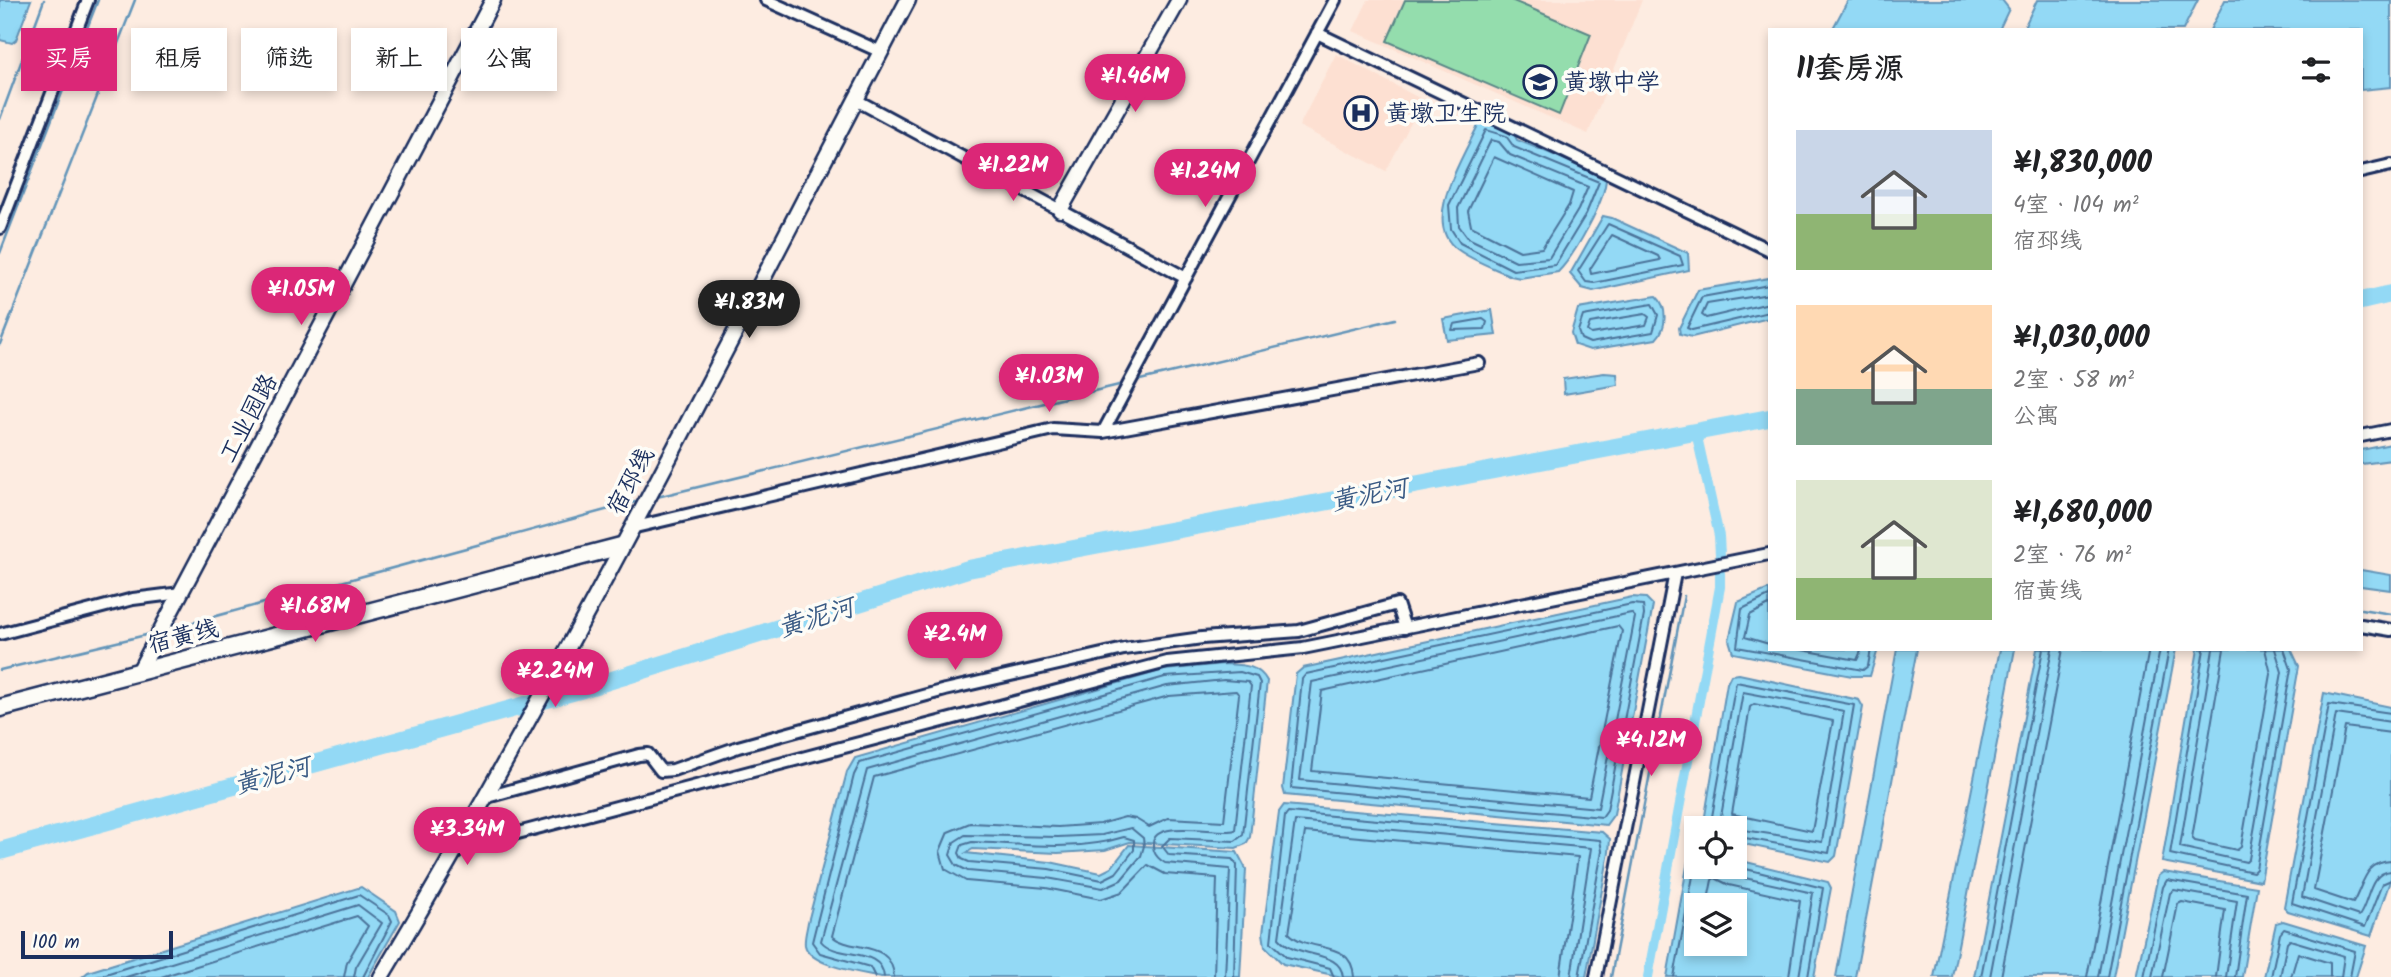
<!DOCTYPE html>
<html lang="zh">
<head>
<meta charset="utf-8">
<style>
	body { margin:0; font-family:Kalam,"LXGW WenKai TC",sans-serif; background:#f6f6f6; color:#202124; height:100vh; display:flex; flex-direction:column; font-size:26px; white-space:nowrap }
	* { box-sizing:border-box; margin:0 }
	p { font-size:23px; color:#757577 }
	.icon { flex:none; width:38px; height:38px; fill:none; stroke:currentColor; stroke-width:2; stroke-linecap:round; stroke-linejoin:round }
	.map { position:relative; flex:1; overflow:hidden }
	.details { position:absolute; left:1768px; top:28px; width:595px; height:623px; display:flex; flex-direction:column; background:#fff; border-radius:0px; box-shadow:0 4px 10px #0003 }
	.details>* { flex:none }
	.top-card { position:absolute; left:21px; top:28px; width:665px; height:63px; display:flex; gap:14px }
	.controls { position:absolute; left:1684px; top:816px; display:grid; gap:14px }
	.controls a { display:grid; place-items:center; width:63px; height:63px; border-radius:0px; background:#fff; box-shadow:0 4px 10px #0003; font-size:35px }
	.scale { position:absolute; left:21px; bottom:18px; width:152px; box-sizing:border-box; padding-left:7px; border:4px solid #1b2f5e; border-top:0; font-size:19px; line-height:24px; white-space:nowrap; color:#1b2f5e; -webkit-text-stroke:5px #fdfcf7; paint-order:stroke }
	.price { position:absolute; translate:-50% -60px; padding:0 16px; border-radius:24px; background:#db2777; color:#fff; font-size:23px; line-height:46px; filter:drop-shadow(0 2px 4px #0008) }
	.price::after { content:''; position:absolute; left:50%; top:42px; width:21px; height:16px; margin-left:-10px; background:inherit; clip-path:polygon(0 0,100% 0,50% 100%) }
	.price.selected { background:#222; color:#fff }
	ul { padding:0; list-style:none }
	li { display:flex; align-items:center; gap:21px; height:175px; padding:0 28px }
	li span { display:grid; place-items:center; flex:none; width:196px; height:140px; border-radius:0px; color:#555 }
	li>.icon { margin-inline-start:auto }
	span .icon { width:84px; height:84px; fill:#fffc; stroke-width:1 }
	li b { font-size:30px }
	h2 { display:flex; justify-content:space-between; align-items:center; height:84px; padding:0 28px; font-size:30px }
	.tag { padding:0 24px; border-radius:0px; background:#fff; box-shadow:0 4px 10px #0003; font-size:24px; line-height:63px }
	.tag.selected { background:#db2777; color:#fff }
	.map>svg:first-child { display:block }
	.built { fill:#fde0d2 }
	.green { fill:#94ddad; stroke:#588686; stroke-width:2 }
	.water { fill:#93d9f5; stroke:#6395b9; stroke-width:2; fill-rule:evenodd }
	.lines { fill:none; stroke-linecap:round; stroke-linejoin:round }
	.shore { stroke:#4b739a; stroke-width:2 }
	.stream { stroke:#6395b9; stroke-width:2.5 }
	.canal { stroke:#93d9f5; stroke-width:10 }
	.river { stroke:#93d9f5; stroke-width:18 }
	.minor-casing { stroke:#1b2f5e; stroke-width:16 }
	.tertiary-casing { stroke:#1b2f5e; stroke-width:19 }
	.secondary-casing { stroke:#1b2f5e; stroke-width:21 }
	.minor { stroke:#fdfcf7; stroke-width:10 }
	.tertiary { stroke:#fdfcf7; stroke-width:14 }
	.secondary { stroke:#fdfcf7; stroke-width:16 }
	.labels { text-anchor:middle; stroke-width:7; stroke-linejoin:round; paint-order:stroke }
	.poi-label { font-size:24px; fill:#1b2f5e; stroke:#fdfcf7; text-anchor:start }
	.street-label { font-size:24px; fill:#1b2f5e; stroke:#fdfcf7 }
	.water-label { font-size:26px; font-style:italic; fill:#395a84; stroke:#fdfcf7 }
</style>
</head>
<body>
<div class="map">
<svg width="2391" height="977" viewBox="0 0 2391 977">
	<rect width="100%" height="100%" fill="#fdece1"/>
	<filter id="ink" filterUnits="userSpaceOnUse"><feTurbulence type="fractalNoise" baseFrequency=".0143" numOctaves="2"/><feDisplacementMap in="SourceGraphic" scale="14" xChannelSelector="R" yChannelSelector="G"/><feConvolveMatrix kernelMatrix="1 2 1 2 8 2 1 2 1" color-interpolation-filters="sRGB"/></filter>
	<g filter="url(#ink)">
		<path class="built" d="M1368,0H1642L1588,134L1353,31Z
			M1336,54L1423,100L1386,171L1299,126Z"/>
		<path class="green" d="M1405,0H1511L1591,34L1559,115L1387,41Z"/>
		<path class="water" d="M0,0H31L16,40L12,43L0,40Z
			M1848,0H2002L2009,9L1999,30H1832Z
			M2037,0H2198L2183,30H2023Z
			M2225,0H2391V87L2361,90V30H2210Z
			M1480,121L1513,132L1517,140L1606,176C1607,199 1574,256 1558,272L1520,278L1511,276C1494,268 1473,261 1457,249C1419,222 1466,153 1480,121Z
			M1603,216L1612,218L1688,253L1689,270L1593,291L1582,288L1570,274Z
			M1769,278V318L1692,337L1680,334L1679,328L1698,290Z
			M1656,296C1668,307 1667,328 1656,339L1590,350L1575,345L1571,333L1578,309Z
			M1492,310L1496,335L1447,340L1443,319Z
			M1604,373L1617,374L1618,385L1564,394L1563,379Z
			M2391,444V460L2361,464V450Z
			M2361,570L2391,575V590L2361,586Z
			M1769,589V649H1878L1870,676H1852L1733,653L1729,640L1738,602Z
			M1632,597L1646,598L1653,605L1614,814L1606,825L1285,795L1283,788L1296,674L1303,668Z
			M1897,649H1917L1855,977H1836Z
			M2000,649H2015L1952,977H1934Z
			M2037,649H2176L2113,977H1974Z
			M2198,649H2291L2299,666L2261,881L2162,862Z
			M1223,664C1241,665 1258,664 1267,681L1250,837L1246,844L1236,848L1130,842L1105,850L1058,853L973,849L966,853L1050,862L1101,873L1111,868L1129,845L1237,852L1246,869L1240,977H881C863,973 809,966 805,945C804,938 807,929 808,922L847,772L855,758L1164,670Z
			M1739,674L1859,700L1863,707L1836,856L1830,862L1734,842V828H1703L1727,683L1731,675Z
			M2324,693L2391,707V878L2371,936L2288,911L2284,907Z
			M1284,805L1602,832L1610,839L1609,852L1586,977H1342L1283,964L1265,946L1263,933L1279,812Z
			M1690,850L1696,851V866H1734V859L1828,882L1831,888L1814,977H1667ZM1696,905H1734V943H1696Z
			M2163,872L2257,887L2242,977H2136L2156,885L2158,876Z
			M361,887L396,911L400,921L368,977H82L88,972Z
			M2283,921L2366,946L2356,977H2264L2276,923Z"/>
		<g class="lines">
			<path class="shore" d="M1486,130L1506,136L1514,147L1599,182L1586,214L1555,265L1513,270L1460,243L1451,229L1449,205Z
				M1491,140L1499,142L1510,155L1588,187L1578,210L1549,258L1516,261L1468,238L1459,226L1458,208Z
				M1494,157L1573,192L1569,205L1542,248L1520,251L1471,226L1468,211Z
				M1608,224L1680,256L1683,265L1594,283L1586,282L1578,271Z
				M1612,235L1658,256L1660,260L1591,274L1590,269Z
				M1769,285L1702,297L1687,328L1692,330L1769,312
				M1769,294L1707,304L1702,315L1706,318L1769,303
				M1652,304L1658,315L1653,332L1590,343L1581,339L1578,331L1583,316Z
				M1645,314L1649,317L1646,325L1591,334L1587,331L1590,323Z
				M1483,319L1487,322L1485,329L1452,330L1454,324Z
				M1769,596L1742,609L1737,647L1863,670L1868,666L1871,649
				M1632,604L1643,605L1644,615L1607,810L1602,817L1291,788L1302,679L1306,674Z
				M1769,605L1750,615L1745,637L1769,644
				M1631,613L1635,617L1598,808L1300,780L1312,682Z
				M1618,626L1622,631L1589,797L1312,771L1322,691Z
				M1797,649L1857,660L1862,649
				M2204,649L2170,854L2253,872L2256,869L2291,669L2284,649
				M2213,649L2180,847L2246,862L2249,859L2282,672L2275,649
				M2224,649L2192,838L2195,841L2237,850L2241,847L2271,674L2265,649
				M1754,704L1833,721L1812,831L1732,814L1750,707Z
				M2391,713L2329,704L2292,903L2365,927L2382,884L2391,880
				M2391,722L2336,714L2302,897L2359,916C2370,901 2368,873 2391,871
				M2391,733L2345,727L2314,890L2353,903C2364,884 2364,862 2391,861
				M1131,828L1143,838L1144,846L1141,856L1121,880L1103,888L1047,878L968,871L956,865L950,855L954,842L965,835L1058,837L1102,835Z
				M1710,828L1736,682L1854,705L1829,853L1734,836
				M1719,828L1743,692L1844,711L1822,842L1731,828
				M1124,837L1134,840V850L1116,873L1102,880L1049,869L969,862L962,859L959,853L962,845L972,842C1022,844 1075,852 1124,837Z
				M1721,866L1731,875L1813,893L1799,977
				M1734,866L1823,888L1808,977
				M1707,905L1712,880L1715,878L1729,885L1800,901L1789,977
				M96,977L359,895L389,915L392,921L363,977
				M126,977L358,905L382,923L356,967L354,977
				M161,977L357,916L368,926L347,962L344,977
				M875,977L870,967L820,953L812,942L854,775L860,763L1165,677L1240,672L1257,677L1260,683L1243,835L1235,841L1170,838L1162,846L1169,855L1232,859L1237,865L1234,977
				M884,977C882,946 836,960 821,941L867,770L1167,686L1224,680L1248,682L1251,686L1235,830C1219,836 1143,814 1154,851C1156,857 1160,860 1165,863L1230,869L1225,977
				M894,977C892,939 852,953 832,936L874,777L1169,696L1236,691L1239,695L1224,821L1168,818L1149,827L1136,819L1125,817L1100,824L1058,827L970,823L948,832L940,851L945,869L966,881L1046,888L1101,899L1122,892L1148,865L1165,874L1217,878L1214,977
				M1334,977L1330,968L1287,957L1271,942L1285,816L1288,812L1600,840L1602,851L1579,977
				M1343,977C1341,949 1298,960 1279,938L1295,821L1591,848L1571,977
				M1354,977C1352,938 1309,954 1289,933L1305,832L1578,857L1560,977
				M1674,977L1696,860
				M1981,977L2043,649
				M1990,977L2052,649
				M2001,977L2063,649
				M2087,977L2149,649
				M2098,977L2160,649
				M2107,977L2169,649
				M2144,977L2163,887L2167,880L2247,894L2235,977
				M2152,977L2170,893L2174,890L2237,901L2226,977
				M2163,977L2178,904L2182,902L2225,910L2216,977
				M2271,977L2280,934L2284,929L2355,951L2350,977
				M2280,977L2287,943L2290,940L2344,956L2341,977
				M2291,977L2298,953L2330,963V977"/>
			<path class="stream" d="M0,119L44,0
				M0,253L98,0
				M0,344L135,0
				M1140,380L1395,319
				M657,497L1119,385
				M2361,609L2391,614
				M172,628L635,502
				M0,670L150,634
				M1611,977L1684,596"/>
			<path class="canal" d="M1696,432L1719,536L1720,555
				M1648,977L1720,587V573"/>
			<path class="river" d="M2361,301L2391,294
				M0,851L583,689L968,569L1769,418"/>
			<defs>
				<path id="minor" d="M766,0L881,52
					M1317,33L1769,250
					M856,100L1186,278
					M2361,172L2391,165
					M0,228L88,0
					M1103,432L1335,0
					M2361,436L2391,430
					M631,528L1053,429L1103,432L1479,363
					M2361,625L2391,630
					M0,634L133,599L181,593
					M487,797L639,755L648,754L661,771L673,770L738,747L945,690L1124,649L1202,638L1299,631L1397,604L1405,628
					M457,849L1167,662L1303,648L1769,554
					M1596,977L1675,573"/>
				<path id="tertiary" d="M1060,210L1179,0
					M140,670L493,0
					M381,977C571,659 736,328 908,0"/>
				<path id="secondary" d="M0,708L621,546"/>
			</defs>
			<use href="#minor" class="minor-casing"/>
			<use href="#tertiary" class="tertiary-casing"/>
			<use href="#secondary" class="secondary-casing"/>
			<use href="#minor" class="minor"/>
			<use href="#tertiary" class="tertiary"/>
			<use href="#secondary" class="secondary"/>
		</g>
	</g>
	<defs>
		<symbol id="school-ring" viewBox="-11 -11 22 22"><circle r="9.5" fill="#fdfcf7" stroke="#1b2f5e" stroke-width="1.5"/><path d="M0-5L7-2L0 1L-7-2ZM-4 1L0 2.5L4 1V4Q0 6-4 4Z" fill="#1b2f5e"/></symbol>
		<symbol id="hospital-ring" viewBox="-11 -11 22 22"><circle r="9.5" fill="#fdfcf7" stroke="#1b2f5e" stroke-width="1.5"/><path d="M-5-5h3v3.5h4V-5h3V5h-3V1.5h-4V5h-3Z" fill="#1b2f5e"/></symbol>
	</defs>
	<g fill-rule="evenodd">
		<use href="#school-ring" x="1521" y="63" width="38" height="38"/>
		<use href="#hospital-ring" x="1342" y="94" width="38" height="38"/>
	</g>
	<g class="labels">
		<g class="poi-label">
			<text x="1564" y="90">黄墩中学</text>
			<text x="1386" y="121">黄墩卫生院</text>
		</g>
		<g class="street-label">
			<text transform="translate(248 418) rotate(-62)" y="8">工业园路</text>
			<text transform="translate(630 481) rotate(-62)" y="8">宿邳线</text>
			<text transform="translate(183 636) rotate(-14)" y="8">宿黄线</text>
		</g>
		<g class="water-label">
			<text transform="translate(1369 494) rotate(-11)" y="9">黄泥河</text>
			<text transform="translate(816 617) rotate(-17)" y="9">黄泥河</text>
			<text transform="translate(272 775) rotate(-15)" y="9">黄泥河</text>
		</g>
	</g>
</svg>
<div class="controls">
<a><svg class="icon" aria-label="locate" viewBox="0 0 24 24"><circle cx="12" cy="12" r="6"/><path d="M12 2v4M12 18v4M2 12h4M18 12h4"/></svg></a>
<a><svg class="icon" aria-label="layers" viewBox="0 0 24 24"><path d="M12 4l9 5-9 5-9-5zM3 14l9 5 9-5"/></svg></a>
</div>
<div class="scale">100 m</div>
<b class="price" style="left:1135px;top:114px">¥1.46M</b>
<b class="price" style="left:1013px;top:203px">¥1.22M</b>
<b class="price" style="left:1205px;top:209px">¥1.24M</b>
<b class="price" style="left:301px;top:327px">¥1.05M</b>
<b class="price selected" style="left:749px;top:340px">¥1.83M</b>
<b class="price" style="left:1049px;top:414px">¥1.03M</b>
<b class="price" style="left:315px;top:644px">¥1.68M</b>
<b class="price" style="left:955px;top:672px">¥2.4M</b>
<b class="price" style="left:555px;top:709px">¥2.24M</b>
<b class="price" style="left:1651px;top:778px">¥4.12M</b>
<b class="price" style="left:467px;top:867px">¥3.34M</b>
<div class="top-card">
<a class="tag selected">买房</a>
<a class="tag">租房</a>
<a class="tag">筛选</a>
<a class="tag">新上</a>
<a class="tag">公寓</a>
</div>
<section class="details">
<h2>11套房源<svg class="icon" aria-label="filters" viewBox="0 0 24 24"><path d="M4 7h16M4 17h16"/><circle cx="9" cy="7" r="2"/><circle cx="15" cy="17" r="2"/></svg></h2>
<ul>
<li><span style="background:linear-gradient(#c9d6e8 60%,#8fb573 0)"><svg class="icon" aria-label="home" viewBox="0 0 24 24"><path d="M3 11l9-7 9 7M6 9v11h12V9"/></svg></span><div><b>¥1,830,000</b><p>4室 · 104 m²</p><p>宿邳线</p></div></li>
<li><span style="background:linear-gradient(#ffd9b3 60%,#7fa58c 0)"><svg class="icon" aria-label="home" viewBox="0 0 24 24"><path d="M3 11l9-7 9 7M6 9v11h12V9"/></svg></span><div><b>¥1,030,000</b><p>2室 · 58 m²</p><p>公寓</p></div></li>
<li><span style="background:linear-gradient(#dfe7d0 70%,#8fb573 0)"><svg class="icon" aria-label="home" viewBox="0 0 24 24"><path d="M3 11l9-7 9 7M6 9v11h12V9"/></svg></span><div><b>¥1,680,000</b><p>2室 · 76 m²</p><p>宿黄线</p></div></li>
</ul>
</section>
</div>
</body>
</html>
